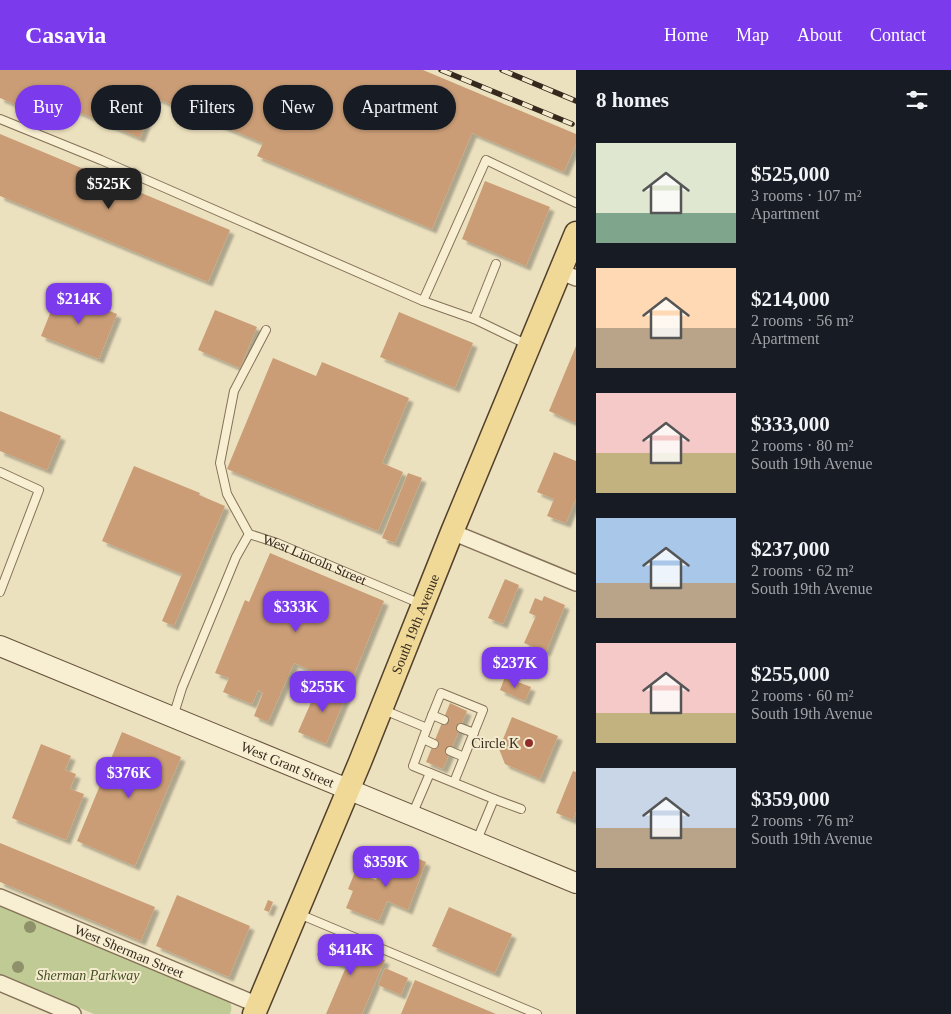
<!DOCTYPE html>
<html lang="en">
<head>
<meta charset="utf-8">
<style>
	body { margin:0; font-family:Georgia,serif; background:#20242c; color:#f1f3f6; height:100vh; display:flex; flex-direction:column; font-size:19px; white-space:nowrap }
	* { box-sizing:border-box; margin:0 }
	p { font-size:16px; color:#9ea1a6 }
	.icon { flex:none; width:28px; height:28px; fill:none; stroke:currentColor; stroke-width:2; stroke-linecap:round; stroke-linejoin:round }
	.map { position:relative; flex:1; overflow:hidden }
	.drawer { display:flex; flex-direction:column; background:#171b24; width:375px }
	.drawer>* { flex:none }
	.guide { position:absolute; left:15px; top:15px; width:475px; height:45px; display:flex; gap:10px }
	.price { position:absolute; translate:-50% -42px; padding:0 11px; border-radius:10px; background:#7c3aed; color:#fff; font-size:16px; line-height:32px; filter:drop-shadow(0 1px 2px #0008) }
	.price::after { content:''; position:absolute; left:50%; top:30px; width:15px; height:11px; margin-left:-8px; background:inherit; clip-path:polygon(0 0,100% 0,50% 100%) }
	.price.on { background:#222; color:#fff }
	ul { padding:0; list-style:none }
	li { display:flex; align-items:center; gap:15px; height:125px; padding:0 20px }
	li span { display:grid; place-items:center; flex:none; width:140px; height:100px; border-radius:0px; color:#555 }
	li>.icon { margin-inline-start:auto }
	span .icon { width:60px; height:60px; fill:#fffc; stroke-width:1 }
	li b { font-size:21px }
	h2 { display:flex; justify-content:space-between; align-items:center; height:60px; padding:0 20px; font-size:21px }
	.chip { padding:0 18px; border-radius:22px; background:#171b24; box-shadow:0 1px 4px #0004; font-size:18px; line-height:45px }
	.chip.on { background:#7c3aed; color:#fff }
	header { display:flex; align-items:center; gap:30px; box-sizing:border-box; height:70px; padding:0 25px; background:#7c3aed; color:#fff }
	header strong { font-size:24px }
	nav { display:flex; gap:28px; margin-inline-start:auto; font-size:18px }
	main { display:flex; flex:1; min-height:0 }
	.map>svg:first-child { display:block }
	.green { fill:#c0ca94 }
	.building { fill:#ca9d76; filter:url(#shadow) }
	.lines { fill:none; stroke-linecap:round; stroke-linejoin:round }
	.service-casing { stroke:#847258; stroke-width:10 }
	.minor-casing { stroke:#847258; stroke-width:18 }
	.secondary-casing { stroke:#66533b; stroke-width:22 }
	.primary-casing { stroke:#52402c; stroke-width:25 }
	.service { stroke:#f8eed2; stroke-width:8 }
	.minor { stroke:#f8eed2; stroke-width:15 }
	.secondary { stroke:#f8eed2; stroke-width:20 }
	.primary { stroke:#f0d997; stroke-width:22 }
	.rail-casing { stroke:#34291c; stroke-width:5.5 }
	.rail { stroke:#f4ebce; stroke-width:4; stroke-dasharray:11; stroke-linecap:butt }
	.tree { fill:#8e9169 }
	.poi-dot { fill:#922e2a; stroke:#f4ebce; stroke-width:2 }
	.labels { text-anchor:middle; stroke-width:4; stroke-linejoin:round; paint-order:stroke }
	.street-label { font-size:14px; fill:#34291c; stroke:#f4ebce }
	.poi-label { font-size:14px; fill:#34291c; stroke:#f4ebce; text-anchor:end }
	.park-label { font-size:14px; font-style:italic; fill:#425023; stroke:#f4ebce }
</style>
</head>
<body>
<header>
<strong>Casavia</strong>
<nav><a>Home</a><a>Map</a><a>About</a><a>Contact</a></nav>
</header>
<main>
<div class="map">
<svg width="576" height="944" viewBox="0 0 576 944">
	<defs>
		<filter id="shadow"><feDropShadow dx="4.5" dy="4.5" stdDeviation="1" flood-color="#0004"/></filter>
	</defs>
	<rect width="100%" height="100%" fill="#ece1bf"/>
	<path class="green" d="M0,833L226,927C231,933 233,937 230,944H94L0,904Z"/>
	<path class="building" d="M0,0H423L576,64V74L564,102L472,63L432,159L257,86L263,73L156,28L140,68L48,29L41,45L0,28Z
		M0,64L230,160L208,212L0,126Z
		M485,111L550,137L526,196L462,169Z
		M59,221L117,244L99,289L41,266Z
		M215,240L257,257L240,298L198,280Z
		M399,242L473,273L455,318L380,287Z
		M576,276V353L549,341Z
		M273,288L316,306L322,292L409,328L382,393L403,402L378,461L227,399Z
		M0,341L61,366L47,400L0,381Z
		M554,382L576,391V429L566,453L547,446L554,429L537,422Z
		M134,396L200,423L199,425L225,436L174,556L162,551L182,504L102,471Z
		M408,403L422,408L395,473L382,468Z
		M270,483L384,531L349,617L294,593L268,652L254,646L263,623L258,620L252,634L223,622L229,608L215,603L245,530L249,532Z
		M505,509L519,515L503,554L488,548Z
		M544,526L565,535L546,582L524,573L536,546L529,543L535,528L542,531Z
		M505,607L531,617L525,631L500,620Z
		M320,612L347,624L326,674L298,662Z
		M450,633L467,641L443,699L426,692Z
		M512,647L558,666L540,709L505,694L499,679Z
		M122,662L181,687L135,796L77,771Z
		M41,674L71,686L65,700L76,704L70,719L84,724L66,770L12,748Z
		M573,701L576,702V742L573,750L556,743Z
		M0,773L155,837L141,871L0,812Z
		M405,783L426,792L408,840L387,831L379,851L346,838L353,821L348,819L355,802L376,810L380,801L386,803L391,792L400,795Z
		M177,825L250,856L229,907L156,876Z
		M268,830L273,832L269,842L264,840Z
		M449,837L512,864L495,903L432,876Z
		M325,865L385,890L362,944H326L346,897L317,885Z
		M385,898L408,908L401,925L378,915Z
		M415,910L496,944H401Z"/>
	<g class="lines">
		<defs>
			<g id="service">
				<path d="M0,49L101,90L423,231"/>
				<path d="M474,249L496,194"/>
				<path id="s1" d="M266,260L234,321L220,393L227,424L249,464L277,473L421,534"/>
				<path d="M528,275L474,249L423,231L486,90L576,133"/>
				<path d="M0,402L39,420L0,522"/>
				<path d="M384,640L427,658L413,696L494,729L477,770"/>
				<path d="M432,645L444,650"/>
				<path d="M173,647L182,618L236,487L249,464"/>
				<path d="M427,658L441,623L483,640L454,712"/>
				<path d="M461,658L474,663"/>
				<path d="M423,669L434,674"/>
				<path d="M450,681L464,687"/>
				<path d="M494,729L521,739"/>
				<path d="M412,745L430,703"/>
				<path d="M299,844L537,944"/>
			</g>
			<g id="minor">
				<path d="M561,202L576,208"/>
				<path d="M452,462L576,513"/>
				<path id="s2" d="M0,827L258,935"/>
				<path d="M0,913L73,944"/>
			</g>
			<g id="secondary">
				<path id="s3" d="M0,576L576,813"/>
			</g>
			<g id="primary">
				<path id="s4" d="M254,944L360,692L452,462L576,163"/>
			</g>
		</defs>
		<use href="#service" class="service-casing"/>
		<use href="#minor" class="minor-casing"/>
		<use href="#secondary" class="secondary-casing"/>
		<use href="#primary" class="primary-casing"/>
		<use href="#service" class="service"/>
		<use href="#minor" class="minor"/>
		<use href="#secondary" class="secondary"/>
		<use href="#primary" class="primary"/>
		<defs>
			<path id="rail" d="M441,0L572,54
				M502,0L576,31"/>
		</defs>
		<use href="#rail" class="rail-casing"/>
		<use href="#rail" class="rail"/>
	</g>
	<g class="tree">
		<circle cx="30" cy="857" r="6"/>
		<circle cx="18" cy="897" r="6"/>
	</g>
	<circle class="poi-dot" cx="529" cy="673" r="5"/>
	<g class="labels">
		<g class="street-label">
			<text dy="5" stroke="none"><textPath href="#s1" startOffset="290">West Lincoln Street</textPath></text>
			<text dy="5" stroke="none"><textPath href="#s4" startOffset="422">South 19th Avenue</textPath></text>
			<text dy="5" stroke="none"><textPath href="#s3" startOffset="311">West Grant Street</textPath></text>
			<text dy="5" stroke="none"><textPath href="#s2" startOffset="140">West Sherman Street</textPath></text>
		</g>
		<g class="poi-label">
			<text x="519" y="678">Circle K</text>
		</g>
		<g class="park-label">
			<text x="88" y="910">Sherman Parkway</text>
		</g>
	</g>
</svg>
<b class="price on" style="left:109px;top:140px">$525K</b>
<b class="price" style="left:79px;top:255px">$214K</b>
<b class="price" style="left:296px;top:563px">$333K</b>
<b class="price" style="left:515px;top:619px">$237K</b>
<b class="price" style="left:323px;top:643px">$255K</b>
<b class="price" style="left:129px;top:729px">$376K</b>
<b class="price" style="left:386px;top:818px">$359K</b>
<b class="price" style="left:351px;top:906px">$414K</b>
<div class="guide">
<a class="chip on">Buy</a>
<a class="chip">Rent</a>
<a class="chip">Filters</a>
<a class="chip">New</a>
<a class="chip">Apartment</a>
</div>
</div>
<section class="drawer">
<h2>8 homes<svg class="icon" aria-label="filters" viewBox="0 0 24 24"><path d="M4 7h16M4 17h16"/><circle cx="9" cy="7" r="2"/><circle cx="15" cy="17" r="2"/></svg></h2>
<ul>
<li><span style="background:linear-gradient(#dfe7d0 70%,#7fa58c 0)"><svg class="icon" aria-label="home" viewBox="0 0 24 24"><path d="M3 11l9-7 9 7M6 9v11h12V9"/></svg></span><div><b>$525,000</b><p>3 rooms · 107 m²</p><p>Apartment</p></div></li>
<li><span style="background:linear-gradient(#ffd9b3 60%,#b9a48a 0)"><svg class="icon" aria-label="home" viewBox="0 0 24 24"><path d="M3 11l9-7 9 7M6 9v11h12V9"/></svg></span><div><b>$214,000</b><p>2 rooms · 56 m²</p><p>Apartment</p></div></li>
<li><span style="background:linear-gradient(#f6c9c9 60%,#c2b280 0)"><svg class="icon" aria-label="home" viewBox="0 0 24 24"><path d="M3 11l9-7 9 7M6 9v11h12V9"/></svg></span><div><b>$333,000</b><p>2 rooms · 80 m²</p><p>South 19th Avenue</p></div></li>
<li><span style="background:linear-gradient(#a9c7e8 65%,#b9a48a 0)"><svg class="icon" aria-label="home" viewBox="0 0 24 24"><path d="M3 11l9-7 9 7M6 9v11h12V9"/></svg></span><div><b>$237,000</b><p>2 rooms · 62 m²</p><p>South 19th Avenue</p></div></li>
<li><span style="background:linear-gradient(#f6c9c9 70%,#c2b280 0)"><svg class="icon" aria-label="home" viewBox="0 0 24 24"><path d="M3 11l9-7 9 7M6 9v11h12V9"/></svg></span><div><b>$255,000</b><p>2 rooms · 60 m²</p><p>South 19th Avenue</p></div></li>
<li><span style="background:linear-gradient(#c9d6e8 60%,#b9a48a 0)"><svg class="icon" aria-label="home" viewBox="0 0 24 24"><path d="M3 11l9-7 9 7M6 9v11h12V9"/></svg></span><div><b>$359,000</b><p>2 rooms · 76 m²</p><p>South 19th Avenue</p></div></li>
</ul>
</section>
</main>
</body>
</html>
